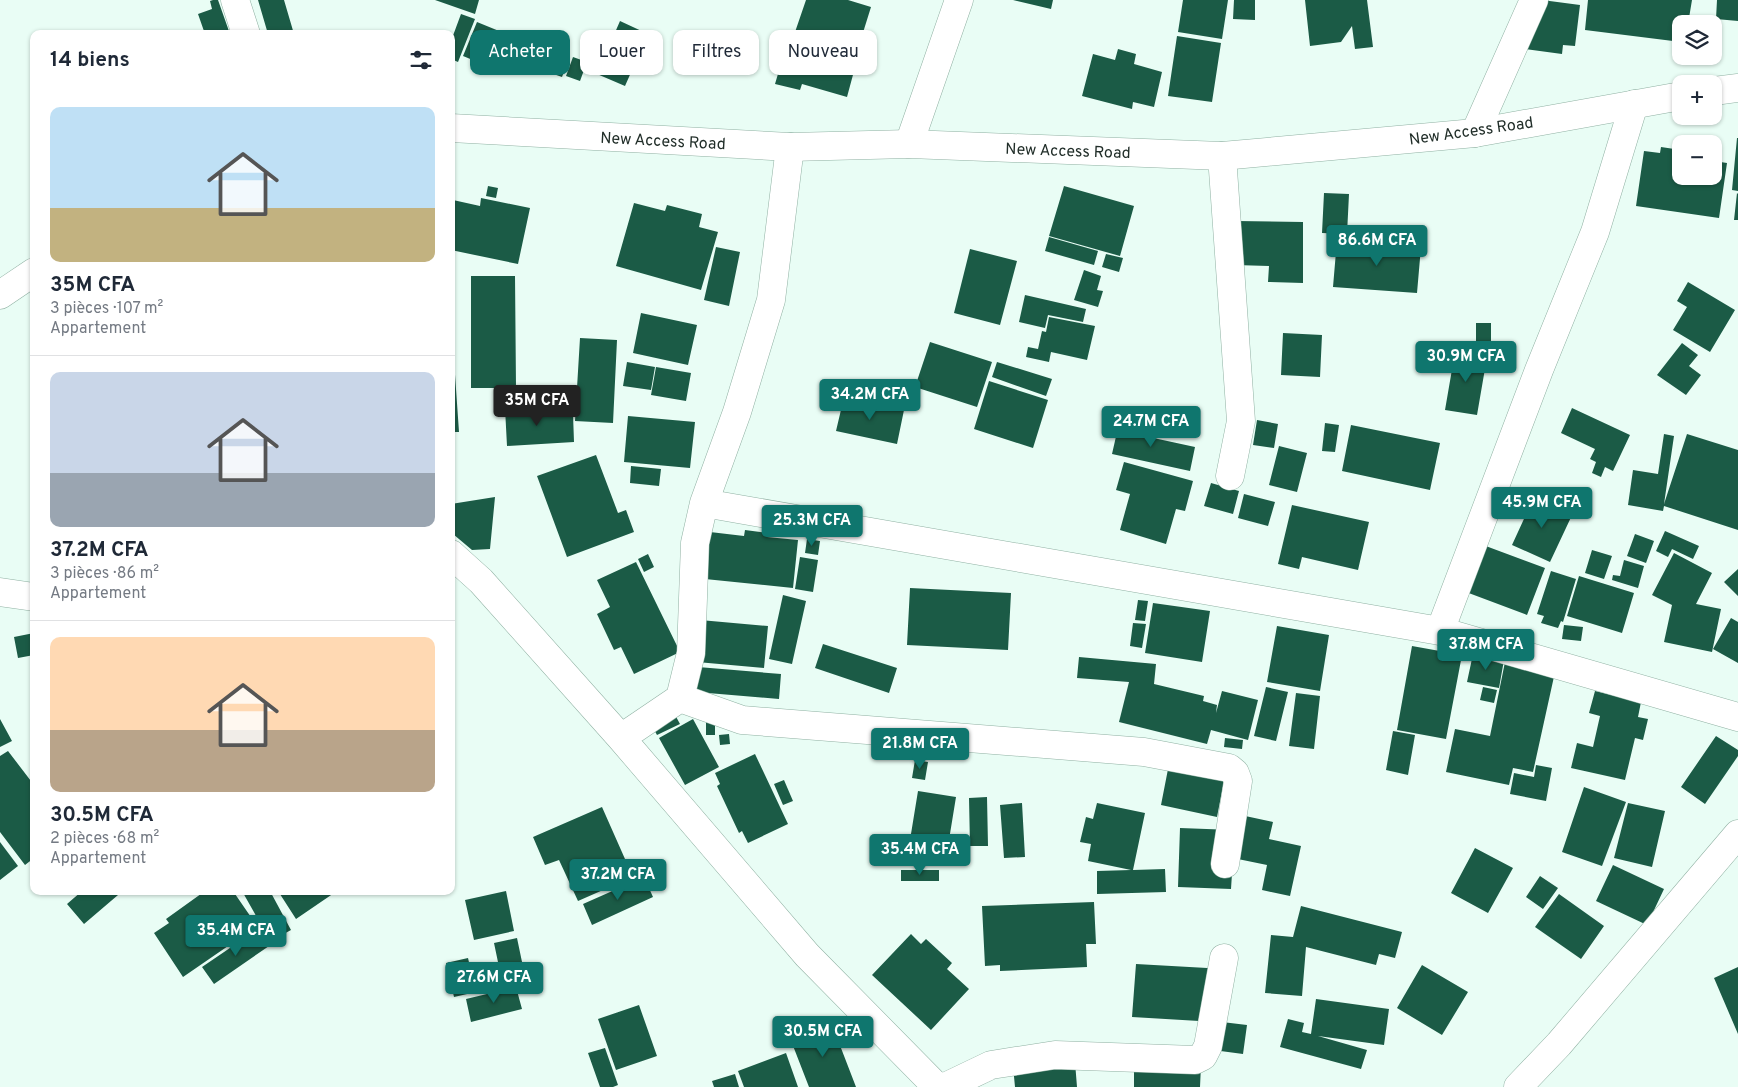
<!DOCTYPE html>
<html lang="fr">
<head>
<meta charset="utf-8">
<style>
	body { margin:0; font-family:Overpass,sans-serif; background:#f6f6f7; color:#1f2937; height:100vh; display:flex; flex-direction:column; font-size:19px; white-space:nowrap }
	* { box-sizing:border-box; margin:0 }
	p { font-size:16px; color:#747a83 }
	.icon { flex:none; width:28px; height:28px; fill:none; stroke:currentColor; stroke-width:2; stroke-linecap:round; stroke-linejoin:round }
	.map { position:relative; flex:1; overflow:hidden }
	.sheet { position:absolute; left:30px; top:30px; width:425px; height:865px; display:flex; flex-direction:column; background:#fff; border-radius:10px; box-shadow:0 1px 4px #0004 }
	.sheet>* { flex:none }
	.hud { position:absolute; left:470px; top:30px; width:475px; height:45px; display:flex; gap:10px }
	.fabs { position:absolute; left:1672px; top:15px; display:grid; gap:10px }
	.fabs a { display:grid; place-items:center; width:50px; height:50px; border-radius:10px; background:#fff; box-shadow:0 1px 4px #0004; font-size:25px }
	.price { position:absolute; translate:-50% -42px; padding:0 11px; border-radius:5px; background:#0f766e; color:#fff; font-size:16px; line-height:32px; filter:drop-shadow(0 1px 2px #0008) }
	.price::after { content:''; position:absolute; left:50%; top:30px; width:15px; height:11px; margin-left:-8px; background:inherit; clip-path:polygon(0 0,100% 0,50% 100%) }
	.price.current { background:#222; color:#fff }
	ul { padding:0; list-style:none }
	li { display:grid; align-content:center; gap:10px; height:265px; padding:0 20px }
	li+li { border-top:1px solid #e0e1e3 }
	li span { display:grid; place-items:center; height:155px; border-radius:10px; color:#555 }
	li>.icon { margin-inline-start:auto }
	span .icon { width:90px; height:90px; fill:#fffc; stroke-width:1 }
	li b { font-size:21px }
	h2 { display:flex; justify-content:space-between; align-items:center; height:60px; padding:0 20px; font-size:21px }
	.pill { padding:0 18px; border-radius:10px; background:#fff; box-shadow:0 1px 4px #0004; font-size:18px; line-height:45px }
	.pill.current { background:#0f766e; color:#fff }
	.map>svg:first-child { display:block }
	.building { fill:#1b5b46 }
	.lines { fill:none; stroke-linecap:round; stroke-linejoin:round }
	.minor-casing { stroke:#90b1a3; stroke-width:29 }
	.secondary-casing { stroke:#90b1a3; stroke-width:29 }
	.minor { stroke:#fff; stroke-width:28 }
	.secondary { stroke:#fff; stroke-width:28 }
	.labels { text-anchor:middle; stroke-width:5; stroke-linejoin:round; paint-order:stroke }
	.street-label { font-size:16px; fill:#212e29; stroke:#fff }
</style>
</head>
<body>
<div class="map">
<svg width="1738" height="1087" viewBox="0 0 1738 1087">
	<rect width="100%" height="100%" fill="#e9fdf5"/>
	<path class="building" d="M213,0H218L230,34H205L198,14L212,9L210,1Z
		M258,0H284L294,34H268Z
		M435,0H479L475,14Z
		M806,0H848L871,7L856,55L794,35Z
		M1013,0H1053L1051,9Z
		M1183,0H1228L1222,39L1178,32Z
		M1234,0H1255V20L1233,19Z
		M1305,0H1367L1373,47L1355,49L1352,26L1341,42L1310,46Z
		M1542,0L1580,5L1575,46L1563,45L1562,54L1525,49Z
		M1588,0H1692L1688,24H1681V42L1585,30Z
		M1717,0H1738V21L1716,19Z
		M461,14L475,19L458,62L451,59V41Z
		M620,21L648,34L625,86L597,74Z
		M477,22L521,40L507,74L463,56Z
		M1177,36L1221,43L1212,102L1168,96Z
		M524,39L570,55L562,77L516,61Z
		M788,40L857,60L847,97L802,84L800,90L775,84Z
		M1118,49L1136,54L1134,64L1162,72L1154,107L1133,102L1132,109L1082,96L1093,54L1115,60Z
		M573,57L587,62L580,81L566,76Z
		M1737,138H1738V191L1732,190Z
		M1661,147L1681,150V176H1714V161L1727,163L1719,218L1636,206L1644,151L1660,153Z
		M488,186L498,188L496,198L486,196Z
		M1064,186L1134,206L1120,256L1049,236Z
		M1324,193L1349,194L1347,234L1322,233Z
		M1737,193L1738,194V220H1734Z
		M481,198L530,208L518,264L451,250V210L453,200L480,206Z
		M634,203L665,211L667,205L702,214L699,227L718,232L701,290L616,266Z
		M1236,221L1303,222V283L1268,282L1269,266L1235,265Z
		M1049,237L1098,251L1094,265L1045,251Z
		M1337,240L1421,247L1417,293L1333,287Z
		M716,247L740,252L729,306L704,300Z
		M970,249L1017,261L1000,325L954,313Z
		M1106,254L1123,258L1119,272L1102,267Z
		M1084,270L1101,276L1097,290L1103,291L1098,307L1074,300Z
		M471,276H515L516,388H471Z
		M1688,282L1735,310L1710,352L1673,330L1687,307L1677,301Z
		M1025,295L1086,309L1083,322L1048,315L1045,328L1019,322Z
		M641,313L697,325L688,365L633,353Z
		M1049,317L1095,326L1087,360L1051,352L1049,362L1026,357L1028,347L1038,349L1042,331L1046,332Z
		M1476,323H1491V344L1476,345Z
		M1283,333L1322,335L1320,377L1281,375Z
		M580,338L617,340L613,423L575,421Z
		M930,342L992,362L977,407L915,387Z
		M1682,343L1698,355L1689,366L1701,375L1686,395L1657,375Z
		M451,346H453L459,432H451Z
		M1455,352L1487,357L1477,415L1445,410Z
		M627,362L655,367L651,390L623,386Z
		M997,362L1052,379L1046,396L992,377Z
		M656,367L691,373L686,401L651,395Z
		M989,381L1048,400L1033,448L974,429Z
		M844,397L904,410L897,444L836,431Z
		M547,406V416L573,414L574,442L507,446L505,408Z
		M1572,408L1630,435L1613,471L1605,467L1601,477L1592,473L1596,462L1590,459L1595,449L1561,433Z
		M628,416L695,422L690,468L624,462Z
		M1120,419L1138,423L1135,434L1195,447L1190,471L1112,454Z
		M1257,420L1278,424L1274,448L1253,445Z
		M1325,423L1339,425L1335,452L1322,451Z
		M1351,425L1440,443L1430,490L1342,471Z
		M1664,434L1674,436L1664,504L1687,434L1738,450V530L1664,506L1663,511L1628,505L1633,470L1658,474Z
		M1279,446L1307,453L1297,492L1269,485Z
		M596,455L618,513L626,510L634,532L567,557L537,476Z
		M1124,462L1193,481L1185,511L1176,509L1166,544L1120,530L1130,494L1116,490Z
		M631,466L661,469L659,486L630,483Z
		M1211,483L1239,491L1233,514L1204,506Z
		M1244,494L1275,502L1268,526L1238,518Z
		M1535,495L1573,513L1550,562L1512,545Z
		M495,497L490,549L472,550L453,534L451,504Z
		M1292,505L1369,522L1358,570L1302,557L1299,569L1278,564Z
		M745,530L767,533V537L798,540L793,588L705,579L710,532L744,536Z
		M1665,531L1699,546L1693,559L1672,549L1668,557L1656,551Z
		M1635,534L1654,541L1646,563L1627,556Z
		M807,539L820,541L818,555L805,553Z
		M1475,542L1545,568L1527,615L1458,589Z
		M1592,550L1612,556L1604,579L1585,573Z
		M1674,553L1712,573L1696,604L1721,609L1712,652L1664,642L1672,605L1652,595Z
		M648,554L654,567L644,572L638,559Z
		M800,557L818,560L813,592L795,589Z
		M1624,560L1644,566L1638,588L1612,580L1613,575L1620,576Z
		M636,562L680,652L634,674L621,647L614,650L597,614L610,607L597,580Z
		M1738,569V596L1724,582Z
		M1551,571L1576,579L1563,622L1561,621L1558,628L1541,623L1544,616L1537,614Z
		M1579,576L1634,593L1622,633L1567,616Z
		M910,588L1011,593L1008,650L907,645Z
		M783,595L806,601L792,664L769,659Z
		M1138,600L1148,601L1145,621L1135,620Z
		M1153,603L1210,611L1202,662L1145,653Z
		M1731,618L1738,622V663L1713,649Z
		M700,620L768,626L764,668L697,662Z
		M1133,623L1146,624L1142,648L1130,646Z
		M1564,625L1583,627L1581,641L1562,639Z
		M1277,626L1329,635L1320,691L1267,682Z
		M34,633V655L18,658L14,637Z
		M823,644L897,668L889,693L815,668Z
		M1412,646L1462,655L1446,739L1397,730Z
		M1473,654L1504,660L1499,688L1467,682Z
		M1079,657L1156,664L1154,684L1204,696L1203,701L1217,705L1216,713L1222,691L1258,700L1248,740L1211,730L1207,744L1119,722L1129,682L1077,678Z
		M1505,662L1555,672L1533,772L1513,768L1509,785L1446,772L1455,729L1490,736Z
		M698,667L781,674L779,699L696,692Z
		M1266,687L1288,692L1276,741L1254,736Z
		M1483,687L1497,690L1494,703L1480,700Z
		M1595,691L1641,702L1638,717L1648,719L1643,740L1635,738L1625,780L1571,768L1577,743L1593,747L1600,716L1589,713Z
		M1296,693L1320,696L1314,749L1289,746Z
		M674,713L680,724L657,735L651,724Z
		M0,719L12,741L0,747Z
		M693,719L719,767L685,785L659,738Z
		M715,721V735H706V722Z
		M1393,731L1415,735L1408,775L1386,770Z
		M729,734L730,744L720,745L719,735Z
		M1716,736L1738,750V756L1705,804L1681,787Z
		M1225,738L1243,740L1242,749L1224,747Z
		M8,751L34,785V858L25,865L0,832V756Z
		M755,754L788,824L748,843L742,831L739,833L717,786L720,784L715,773Z
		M915,760L928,762L925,780L912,778Z
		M1169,764L1225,776L1217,817L1161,805Z
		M1536,765L1552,768L1546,801L1510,794L1514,773L1534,777Z
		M784,780L793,801L783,805L774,784Z
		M1584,787L1626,802L1602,866L1562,852Z
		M918,791L956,797L948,846L910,840Z
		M987,797L988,846H970L969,798Z
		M1022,803L1025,857L1004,858L1000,805Z
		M1097,803L1145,813L1133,870L1165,869L1166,892L1097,894V871L1131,870L1088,861L1091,844L1080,842L1086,817L1093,819Z
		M1628,803L1665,811L1652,867L1614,858Z
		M602,807L625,859L619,861L628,879L578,901L559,860L545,865L533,837Z
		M1236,814L1273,822L1269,839L1301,846L1290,896L1262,890L1267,865L1233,858L1231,889L1178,887L1180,828L1233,830Z
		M0,842L18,866L0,880Z
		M1475,848L1513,868L1488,913L1451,893Z
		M1613,865L1664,889L1647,925L1596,901Z
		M901,870H939V881H901Z
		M1540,876L1558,888L1543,909L1526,897Z
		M644,877L653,897L592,925L583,904Z
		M82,891H115L118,895L84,924L67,904Z
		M205,891H210L211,893L214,891H233L257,926L183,977L154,933L169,923L166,919Z
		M242,891H270L291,930L280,936L278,931L268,937Z
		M278,891H337L296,919Z
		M506,891L514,931L474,940L465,900Z
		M1559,894L1604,926L1581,959L1535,927Z
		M1094,902L1096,944H1086L1087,967L1000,971V965L985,966L982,906Z
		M1301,906L1402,932L1395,958L1379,954L1376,965L1306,947L1302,996L1265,993L1271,935L1293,937Z
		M258,929L269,946L214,984L202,967Z
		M911,934L921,944L926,939L952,963L947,969L969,989L931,1030L872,975Z
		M517,938L526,981L503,986L494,943Z
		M468,958L476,992L454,997L446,963Z
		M1136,964L1225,969L1222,1022L1247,1025L1243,1054L1213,1050L1216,1022L1132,1017Z
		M1422,965L1468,992L1442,1035L1397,1008Z
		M1738,967V1034L1714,978Z
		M516,987L522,1009L471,1022L466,999Z
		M1316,999L1389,1009L1384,1045L1318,1036L1367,1050L1361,1069L1280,1047L1288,1019L1304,1023L1302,1032L1311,1034Z
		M639,1005L657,1056L616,1070L598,1019Z
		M831,1022L856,1087H809L790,1038Z
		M605,1048L618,1085L613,1087H600L588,1053Z
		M786,1053L798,1087H744L738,1071Z
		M1075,1062L1077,1087H1015L1013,1066Z
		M1134,1063L1201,1065L1200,1087H1134Z
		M735,1074L739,1087H714L712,1081Z"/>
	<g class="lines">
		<defs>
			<path id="minor" d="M235,0L246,34
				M1475,133L1534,0
				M909,144L959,0
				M790,147L771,300L737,412L704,503L1440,631L1738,717
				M1222,156L1241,421L1230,476
				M451,554L481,581L621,738L807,955L937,1087
				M0,592L34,597
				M1440,631L1539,370L1595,232L1634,104
				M680,698L742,720L1144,752L1229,768L1235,773L1238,781L1225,864
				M621,738L680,698L691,653L695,543L704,503
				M945,1087L991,1065L1055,1055L1195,1060L1203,1056L1208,1046L1224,958
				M1518,1087L1559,1044L1738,834"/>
			<path id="secondary" d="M1714,91L1738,88
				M451,128L790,147L909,144L1222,156L1475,133L1681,96
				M0,295L34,272"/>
		</defs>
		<use href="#minor" class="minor-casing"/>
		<use href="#secondary" class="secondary-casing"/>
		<use href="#minor" class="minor"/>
		<use href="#secondary" class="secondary"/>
	</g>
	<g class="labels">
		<g class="street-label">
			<text transform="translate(1471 130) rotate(-8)" y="6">New Access Road</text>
			<text transform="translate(663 140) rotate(3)" y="6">New Access Road</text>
			<text transform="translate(1068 150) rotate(2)" y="6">New Access Road</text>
		</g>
	</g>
</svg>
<div class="fabs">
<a><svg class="icon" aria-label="layers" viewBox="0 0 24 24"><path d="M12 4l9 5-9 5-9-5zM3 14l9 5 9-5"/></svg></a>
<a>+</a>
<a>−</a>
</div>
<b class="price" style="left:1377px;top:267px">86.6M CFA</b>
<b class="price" style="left:1466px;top:383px">30.9M CFA</b>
<b class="price" style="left:870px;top:421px">34.2M CFA</b>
<b class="price current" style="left:537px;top:427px">35M CFA</b>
<b class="price" style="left:1151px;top:448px">24.7M CFA</b>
<b class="price" style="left:1542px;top:529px">45.9M CFA</b>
<b class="price" style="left:812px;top:547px">25.3M CFA</b>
<b class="price" style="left:1486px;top:671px">37.8M CFA</b>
<b class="price" style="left:920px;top:770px">21.8M CFA</b>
<b class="price" style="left:920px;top:876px">35.4M CFA</b>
<b class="price" style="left:618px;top:901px">37.2M CFA</b>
<b class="price" style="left:236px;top:957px">35.4M CFA</b>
<b class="price" style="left:494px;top:1004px">27.6M CFA</b>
<b class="price" style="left:823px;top:1058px">30.5M CFA</b>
<div class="hud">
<a class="pill current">Acheter</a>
<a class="pill">Louer</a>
<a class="pill">Filtres</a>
<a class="pill">Nouveau</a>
</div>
<section class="sheet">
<h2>14 biens<svg class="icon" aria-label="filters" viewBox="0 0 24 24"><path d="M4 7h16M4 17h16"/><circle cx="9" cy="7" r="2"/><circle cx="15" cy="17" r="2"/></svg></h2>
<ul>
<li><span style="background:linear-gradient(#bfe0f5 65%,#c2b280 0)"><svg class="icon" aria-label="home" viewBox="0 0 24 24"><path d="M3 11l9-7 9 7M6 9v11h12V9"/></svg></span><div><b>35M CFA</b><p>3 pièces · 107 m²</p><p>Appartement</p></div></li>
<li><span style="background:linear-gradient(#c9d6e8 65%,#9aa5b1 0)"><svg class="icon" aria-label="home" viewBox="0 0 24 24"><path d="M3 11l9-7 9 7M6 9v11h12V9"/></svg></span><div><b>37.2M CFA</b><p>3 pièces · 86 m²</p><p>Appartement</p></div></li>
<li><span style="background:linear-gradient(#ffd9b3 60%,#b9a48a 0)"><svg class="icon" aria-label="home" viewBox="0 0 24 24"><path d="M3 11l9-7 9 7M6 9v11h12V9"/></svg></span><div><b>30.5M CFA</b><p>2 pièces · 68 m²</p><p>Appartement</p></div></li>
</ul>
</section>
</div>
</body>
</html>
